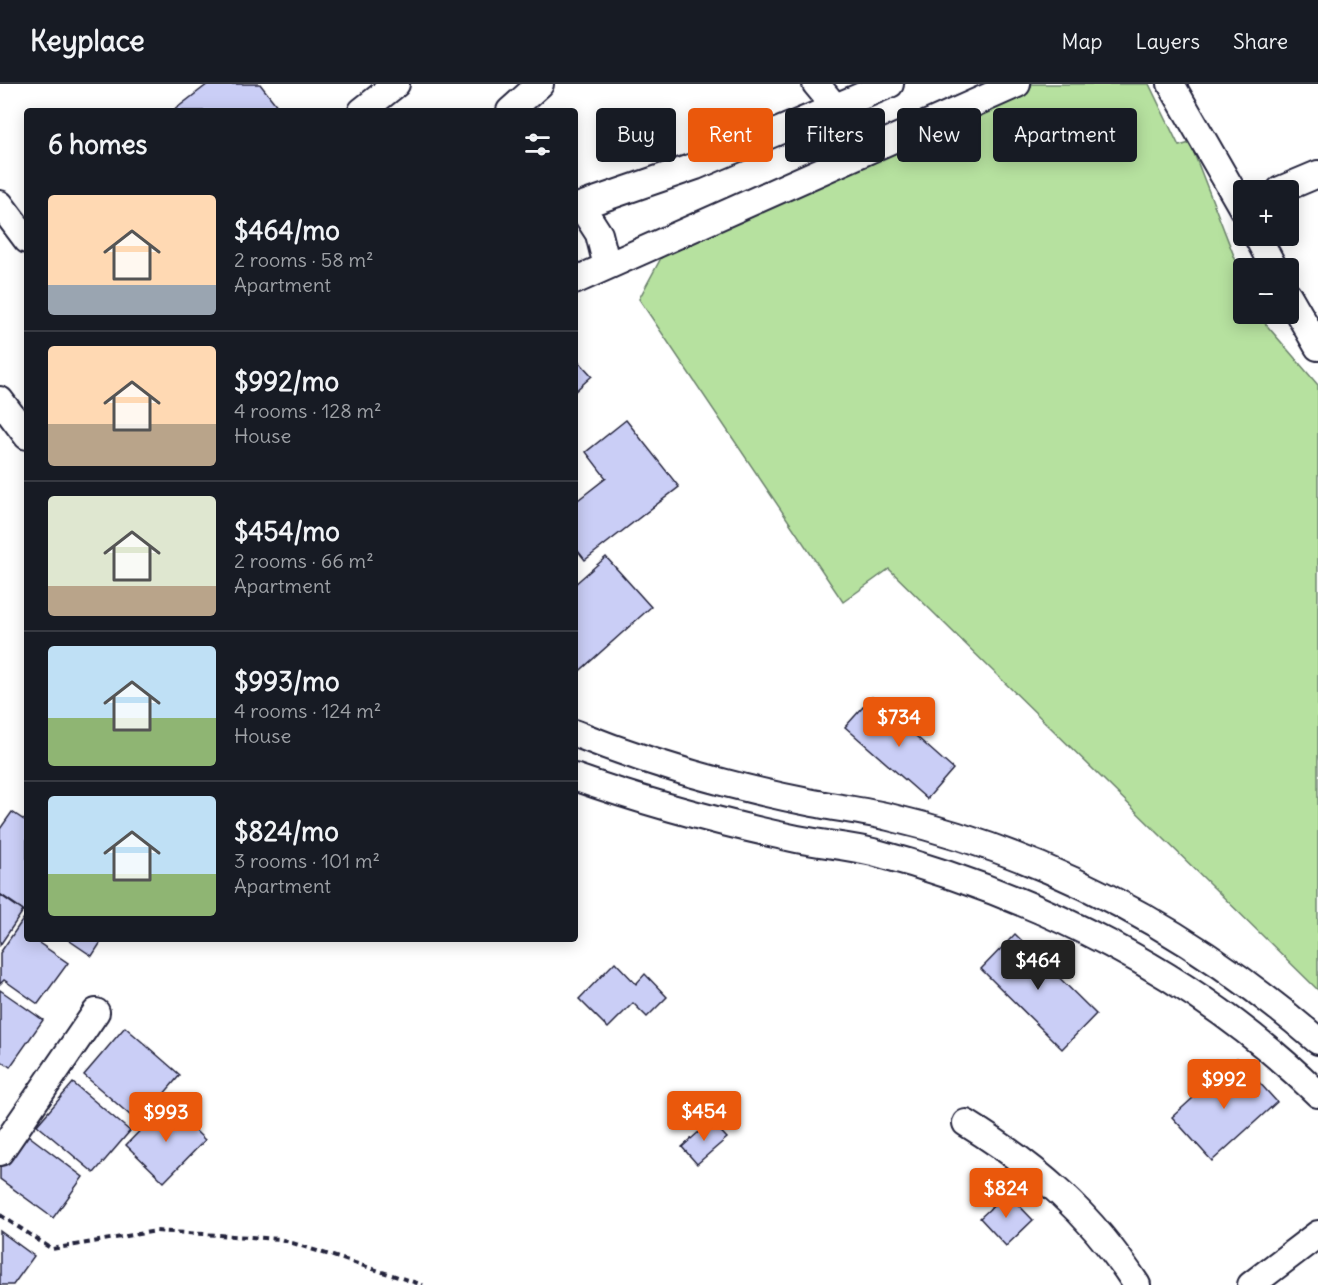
<!DOCTYPE html>
<html lang="en">
<head>
<meta charset="utf-8">
<style>
	body { margin:0; font-family:Delius,sans-serif; background:#20242c; color:#f1f3f6; height:100vh; display:flex; flex-direction:column; font-size:22px; white-space:nowrap }
	* { box-sizing:border-box; margin:0 }
	p { font-size:20px; color:#9ea1a6 }
	.icon { flex:none; width:33px; height:33px; fill:none; stroke:currentColor; stroke-width:2; stroke-linecap:round; stroke-linejoin:round }
	.map { position:relative; flex:1; overflow:hidden }
	.side { position:absolute; left:24px; top:24px; width:554px; height:834px; display:flex; flex-direction:column; background:#171b24; border-radius:6px; box-shadow:0 3px 15px #0003 }
	.side>* { flex:none }
	.hud { position:absolute; left:596px; top:24px; width:570px; height:54px; display:flex; gap:12px }
	.fabs { position:absolute; left:1233px; top:96px; display:grid; gap:12px }
	.fabs a { display:grid; place-items:center; width:66px; height:66px; border-radius:6px; background:#171b24; box-shadow:0 3px 15px #0003; font-size:30px }
	.price { position:absolute; translate:-50% -51px; padding:0 14px; border-radius:6px; background:#ea580c; color:#fff; font-size:20px; line-height:39px; filter:drop-shadow(0 2px 3px #0008) }
	.price::after { content:''; position:absolute; left:50%; top:36px; width:18px; height:14px; margin-left:-9px; background:inherit; clip-path:polygon(0 0,100% 0,50% 100%) }
	.price.on { background:#222; color:#fff }
	ul { padding:0; list-style:none }
	li { display:flex; align-items:center; gap:18px; height:150px; padding:0 24px }
	li+li { border-top:2px solid #363941 }
	li span { display:grid; place-items:center; flex:none; width:168px; height:120px; border-radius:6px; color:#555 }
	li>.icon { margin-inline-start:auto }
	span .icon { width:72px; height:72px; fill:#fffc; stroke-width:1 }
	li b { font-size:26px }
	h2 { display:flex; justify-content:space-between; align-items:center; height:72px; padding:0 24px; font-size:26px }
	.chip { padding:0 21px; border-radius:6px; background:#171b24; box-shadow:0 3px 15px #0003; font-size:21px; line-height:54px }
	.chip.on { background:#ea580c; color:#fff }
	header { display:flex; align-items:center; gap:36px; box-sizing:border-box; height:84px; padding:0 30px; background:#171b24; border-bottom:2px solid #363941 }
	header strong { font-size:28px }
	nav { display:flex; gap:33px; margin-inline-start:auto; font-size:21px }
	.map>svg:first-child { display:block }
	.green { fill:#b6e19f; stroke:#6c826d; stroke-width:1.5 }
	.building { fill:#cacef6; stroke:#22223b; stroke-width:1.5 }
	.lines { fill:none; stroke-linecap:round; stroke-linejoin:round }
	.minor-casing { stroke:#22223b; stroke-width:30 }
	.path { stroke:#22223b; stroke-width:4; stroke-dasharray:6 4.5; stroke-linecap:butt }
	.minor { stroke:#fff; stroke-width:26 }
</style>
</head>
<body>
<header>
<strong>Keyplace</strong>
<nav><a>Map</a><a>Layers</a><a>Share</a></nav>
</header>
<div class="map">
<svg width="1318" height="1201" viewBox="0 0 1318 1201">
	<rect width="100%" height="100%" fill="#fff"/>
	<filter id="ink" filterUnits="userSpaceOnUse"><feTurbulence type="fractalNoise" baseFrequency=".0167" numOctaves="2"/><feDisplacementMap in="SourceGraphic" scale="12" xChannelSelector="R" yChannelSelector="G"/><feConvolveMatrix kernelMatrix="1 2 1 2 8 2 1 2 1" color-interpolation-filters="sRGB"/></filter>
	<g filter="url(#ink)">
		<path class="green" d="M1010,0H1149L1179,62L1190,59L1243,195L1244,230H1257L1318,301V906L889,485L843,518L639,215L668,161Z"/>
		<path class="building" d="M208,0H260L281,27H173Z
			M574,272L592,292L574,308Z
			M626,336L679,403L585,476L574,462V419L606,394L586,368Z
			M606,473L651,523L574,592V501Z
			M872,613L953,685L927,715L845,643Z
			M12,728L27,738V824L25,827L0,810V745Z
			M0,811L23,827L0,861Z
			M24,834L27,836V855H33L68,879L38,920L4,896L0,900V869Z
			M1015,850L1096,930L1062,965L981,885Z
			M67,855H103L92,872Z
			M615,878L636,900L645,890L667,913L647,933L633,919L608,944L579,915Z
			M0,906L43,936L10,983L0,976Z
			M125,943L180,991L139,1039L84,991Z
			M1237,974L1277,1018L1212,1077L1172,1033Z
			M73,999L130,1047L94,1089L37,1041Z
			M167,1019L205,1056L164,1098L126,1061Z
			M711,1037L727,1054L697,1080L682,1063Z
			M25,1049L83,1093L53,1134L0,1095V1083Z
			M1007,1109L1033,1136L1006,1162L980,1134Z
			M0,1147L34,1172L13,1201H0Z"/>
		<g class="lines">
			<defs>
				<path id="minor" d="M816,0L870,65
					M1171,0L1244,127
					M362,27L396,0
					M510,27L540,0
					M1280,106L1318,90
					M0,120L27,156
					M581,122L599,150L607,182
					M574,124L696,82L890,0
					M1257,152L1274,184
					M574,197L1017,0
					M1288,211L1318,263
					M0,316L27,352
					M574,649C651,680 732,703 813,719C838,724 864,727 889,733C1050,771 1194,849 1318,957
					M574,693C647,719 722,739 797,755C822,760 848,762 873,768C1037,812 1196,890 1318,1010
					M966,1039C1037,1083 1091,1130 1137,1201
					M0,1068L96,928
					M1251,1201L1318,1150"/>
			</defs>
			<use href="#minor" class="minor-casing"/>
			<path class="path" d="M0,1131L52,1165L156,1147L280,1155L423,1201"/>
			<use href="#minor" class="minor"/>
		</g>
	</g>
</svg>
<div class="fabs">
<a>+</a>
<a>−</a>
</div>
<b class="price" style="left:899px;top:664px">$734</b>
<b class="price on" style="left:1038px;top:907px">$464</b>
<b class="price" style="left:1224px;top:1026px">$992</b>
<b class="price" style="left:704px;top:1058px">$454</b>
<b class="price" style="left:166px;top:1059px">$993</b>
<b class="price" style="left:1006px;top:1135px">$824</b>
<div class="hud">
<a class="chip">Buy</a>
<a class="chip on">Rent</a>
<a class="chip">Filters</a>
<a class="chip">New</a>
<a class="chip">Apartment</a>
</div>
<section class="side">
<h2>6 homes<svg class="icon" aria-label="filters" viewBox="0 0 24 24"><path d="M4 7h16M4 17h16"/><circle cx="9" cy="7" r="2"/><circle cx="15" cy="17" r="2"/></svg></h2>
<ul>
<li><span style="background:linear-gradient(#ffd9b3 75%,#9aa5b1 0)"><svg class="icon" aria-label="home" viewBox="0 0 24 24"><path d="M3 11l9-7 9 7M6 9v11h12V9"/></svg></span><div><b>$464/mo</b><p>2 rooms · 58 m²</p><p>Apartment</p></div></li>
<li><span style="background:linear-gradient(#ffd9b3 65%,#b9a48a 0)"><svg class="icon" aria-label="home" viewBox="0 0 24 24"><path d="M3 11l9-7 9 7M6 9v11h12V9"/></svg></span><div><b>$992/mo</b><p>4 rooms · 128 m²</p><p>House</p></div></li>
<li><span style="background:linear-gradient(#dfe7d0 75%,#b9a48a 0)"><svg class="icon" aria-label="home" viewBox="0 0 24 24"><path d="M3 11l9-7 9 7M6 9v11h12V9"/></svg></span><div><b>$454/mo</b><p>2 rooms · 66 m²</p><p>Apartment</p></div></li>
<li><span style="background:linear-gradient(#bfe0f5 60%,#8fb573 0)"><svg class="icon" aria-label="home" viewBox="0 0 24 24"><path d="M3 11l9-7 9 7M6 9v11h12V9"/></svg></span><div><b>$993/mo</b><p>4 rooms · 124 m²</p><p>House</p></div></li>
<li><span style="background:linear-gradient(#bfe0f5 65%,#8fb573 0)"><svg class="icon" aria-label="home" viewBox="0 0 24 24"><path d="M3 11l9-7 9 7M6 9v11h12V9"/></svg></span><div><b>$824/mo</b><p>3 rooms · 101 m²</p><p>Apartment</p></div></li>
</ul>
</section>
</div>
</body>
</html>
